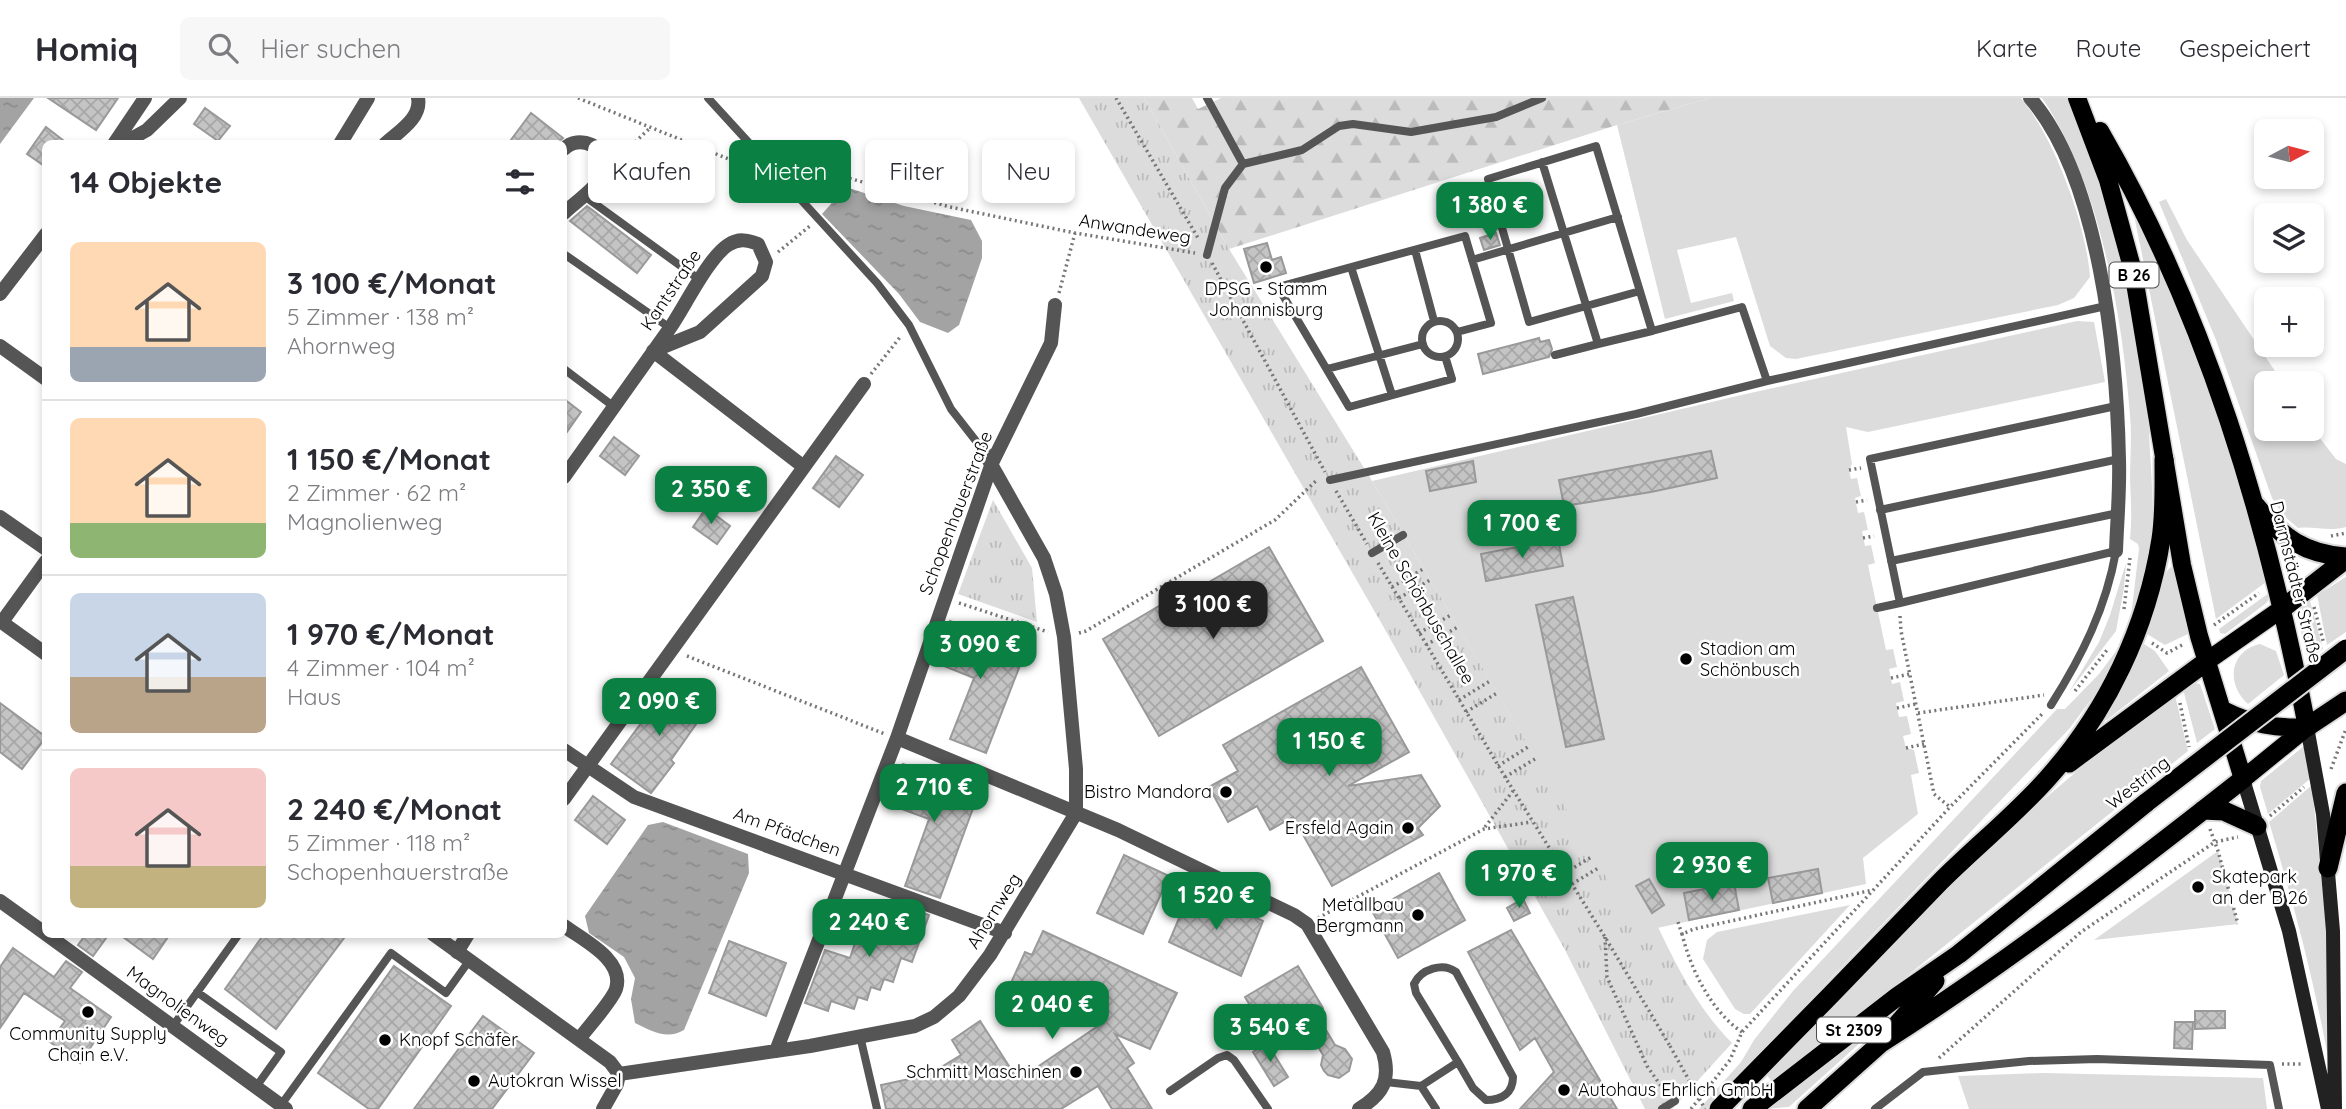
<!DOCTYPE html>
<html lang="de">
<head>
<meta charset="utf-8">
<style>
	body { margin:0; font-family:Quicksand,sans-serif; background:#f7f7f7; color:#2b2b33; height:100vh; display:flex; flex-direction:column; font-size:26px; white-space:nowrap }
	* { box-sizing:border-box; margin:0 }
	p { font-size:23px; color:#7c7c81 }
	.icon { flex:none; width:38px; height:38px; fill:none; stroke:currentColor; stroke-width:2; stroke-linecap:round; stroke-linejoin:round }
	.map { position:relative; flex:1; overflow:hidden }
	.panel { position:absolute; left:42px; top:42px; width:525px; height:798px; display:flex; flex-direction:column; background:#fff; border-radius:10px; box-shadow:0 4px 10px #0003 }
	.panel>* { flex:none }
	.hud { position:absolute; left:588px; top:42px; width:665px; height:63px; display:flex; gap:14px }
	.needle { width:46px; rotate:83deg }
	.tools { position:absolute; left:2254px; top:21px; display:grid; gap:14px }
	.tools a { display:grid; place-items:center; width:70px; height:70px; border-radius:10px; background:#fff; box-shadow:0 4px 10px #0003; font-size:35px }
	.price { position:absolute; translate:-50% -60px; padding:0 16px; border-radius:14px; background:#0b8043; color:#fff; font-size:23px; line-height:46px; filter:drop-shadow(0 2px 4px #0008) }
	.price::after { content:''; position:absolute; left:50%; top:42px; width:21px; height:16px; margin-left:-10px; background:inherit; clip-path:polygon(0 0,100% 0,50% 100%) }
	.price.current { background:#222; color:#fff }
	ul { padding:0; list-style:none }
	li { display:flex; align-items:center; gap:21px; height:175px; padding:0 28px }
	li+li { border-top:2px solid #e1e1e2 }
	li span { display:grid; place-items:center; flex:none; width:196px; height:140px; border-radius:10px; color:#555 }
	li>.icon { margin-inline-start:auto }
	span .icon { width:84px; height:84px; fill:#fffc; stroke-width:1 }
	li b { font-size:30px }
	h2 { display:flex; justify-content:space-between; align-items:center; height:84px; padding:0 28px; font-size:30px }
	.pill { padding:0 24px; border-radius:10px; background:#fff; box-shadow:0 4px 10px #0003; font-size:24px; line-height:63px }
	.pill.current { background:#0b8043; color:#fff }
	header { display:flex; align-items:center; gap:42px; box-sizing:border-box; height:98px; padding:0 35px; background:#fff; border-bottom:2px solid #e1e1e2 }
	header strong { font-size:33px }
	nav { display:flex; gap:38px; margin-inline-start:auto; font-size:24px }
	.search { width:490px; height:63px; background:#f7f7f7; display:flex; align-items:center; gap:18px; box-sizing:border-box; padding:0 24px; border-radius:10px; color:#7c7c81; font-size:26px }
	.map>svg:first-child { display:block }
	.green { fill:#dcdcdc }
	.forest { fill:url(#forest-firs) }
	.park { fill:url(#park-tufts) }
	.water { fill:url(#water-ripples) }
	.building { fill:url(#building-cross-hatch); stroke:#999; stroke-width:2 }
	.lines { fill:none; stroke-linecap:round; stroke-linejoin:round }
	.primary-casing { stroke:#dbdbdb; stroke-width:21 }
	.trunk-casing { stroke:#dbdbdb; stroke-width:23 }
	.path { stroke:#777; stroke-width:3.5; stroke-dasharray:2 3.5; stroke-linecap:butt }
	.service { stroke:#555; stroke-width:8 }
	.minor { stroke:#555; stroke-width:14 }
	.tertiary { stroke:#555; stroke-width:14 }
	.secondary { stroke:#222; stroke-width:14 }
	.primary { stroke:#000; stroke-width:18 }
	.trunk { stroke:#000; stroke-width:19 }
	.trunk-bridge-casing { stroke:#dbdbdb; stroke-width:23; stroke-linecap:butt }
	.path-bridge { stroke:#777; stroke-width:3.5; stroke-dasharray:2 3.5; stroke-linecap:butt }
	.trunk-bridge { stroke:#000; stroke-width:19 }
	.poi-dot { fill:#000; stroke:#fff; stroke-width:2.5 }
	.labels { text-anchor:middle; stroke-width:5; stroke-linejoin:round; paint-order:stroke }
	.shield { fill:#fff; stroke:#4c4c4c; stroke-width:2 }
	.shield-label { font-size:16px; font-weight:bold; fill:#000 }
	.street-label { font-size:18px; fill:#000; stroke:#fff }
	.poi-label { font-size:18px; fill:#000; stroke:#fff; text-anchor:start }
</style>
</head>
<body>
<header>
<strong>Homiq</strong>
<div class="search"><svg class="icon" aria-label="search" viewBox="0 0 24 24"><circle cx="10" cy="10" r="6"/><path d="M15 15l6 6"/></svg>Hier suchen</div>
<nav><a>Karte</a><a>Route</a><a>Gespeichert</a></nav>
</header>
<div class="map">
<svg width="2346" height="1011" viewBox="0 0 2346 1011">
	<defs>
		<pattern id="forest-firs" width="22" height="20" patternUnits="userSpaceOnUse" patternTransform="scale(1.75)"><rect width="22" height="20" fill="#dcdcdc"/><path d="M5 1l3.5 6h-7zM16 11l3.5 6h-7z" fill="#bbb"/></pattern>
		<pattern id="park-tufts" width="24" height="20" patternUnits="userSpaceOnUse" patternTransform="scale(1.75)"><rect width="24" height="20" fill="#dcdcdc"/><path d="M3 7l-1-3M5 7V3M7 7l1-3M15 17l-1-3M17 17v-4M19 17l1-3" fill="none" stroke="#bbb"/></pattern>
		<pattern id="water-ripples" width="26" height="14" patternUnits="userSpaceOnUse" patternTransform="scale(1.75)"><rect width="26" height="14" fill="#a3a3a3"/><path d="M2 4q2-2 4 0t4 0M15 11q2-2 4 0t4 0" fill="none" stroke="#8b8b8b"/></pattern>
		<pattern id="building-cross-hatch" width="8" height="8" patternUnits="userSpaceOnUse" patternTransform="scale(1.75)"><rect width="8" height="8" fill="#c4c4c4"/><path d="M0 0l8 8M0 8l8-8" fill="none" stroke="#a7a7a7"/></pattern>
	</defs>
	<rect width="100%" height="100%" fill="#fff"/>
	<path class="green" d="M1710,0H2021C2055,41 2086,126 2090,179L2074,200L2058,207L1796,261L1786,260L1770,248L1736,139L1677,152L1691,205L1732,195L1734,203L1665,221L1617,27Z
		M2042,0H2067L2097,72L2125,168L2147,298L2152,389V441L2150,464L2130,527L2139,451L2138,446L2130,441C2132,421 2131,402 2130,382C2130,360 2132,339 2130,317C2122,216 2100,85 2042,0Z
		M2166,101L2187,142L2283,285H2266V331L2312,330L2336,361L2346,366V429C2329,434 2315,428 2298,430L2282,416L2272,400L2216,242L2159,104Z
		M2137,121H2140L2190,232L2248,400L2266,484L2216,521L2135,122Z
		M2077,223L2094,224L2105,284L1868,334L1846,329L1852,366L1849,372L1851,381L1857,380L1861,398L1855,400L1858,415L1864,414L1868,432L1862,433L1865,448L1871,447L1875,465L1868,467L1886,552L1893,551L1897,569L1889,571L1892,586L1900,584L1904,603L1896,605L1899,619L1907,618L1911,636L1903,638L1906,650L1914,652L1919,675L1911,677L1918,716L1863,760L1866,786L1638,834L1372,383L1746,296Z
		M2126,465L2124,490L2116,533L2069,594L2099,544L2110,517Z
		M2171,469L2175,472L2190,535L2165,547L2147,536L2167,473Z
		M2346,479V534L2327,547L2317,497Z
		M2269,495L2268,503L2265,506L2225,536L2220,535L2219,531Z
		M2310,503L2323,551L2308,562C2305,545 2290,511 2310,503Z
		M2122,545L2126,546L2102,587L2069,631L1721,995L1706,1011H1699L1741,964L1754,942L1793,893L2057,611H2065L2099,576Z
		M2144,546L2155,553L2169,573L2107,622L2103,621Z
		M2260,546L2276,553L2284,577L2248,606C2226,587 2229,553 2260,546Z
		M2195,585L2200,586L2215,631L2197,645L2183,591Z
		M2175,597L2188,653L1773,985L1767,977C1869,869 1972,759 2087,665C2116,642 2144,618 2175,597Z
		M2304,648L2311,680L2268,716L2260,689L2261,683Z
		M2312,687L2329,857L2330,970C2315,886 2294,806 2269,724Z
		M2218,753L2238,826L2094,842Z
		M1850,807L1750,916H1744L1735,911L1703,861L1707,842L1717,834Z
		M1902,907L1789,1009L1761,1011Z
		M2043,975L2263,980L2267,1011H1969L1958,978Z"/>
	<path class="forest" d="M1144,0H1192L1198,11L1221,0H1710L1617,27L1229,151Z"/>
	<path class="park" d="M1079,0H1144L1229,151L1372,383L1638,833L1658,829C1678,871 1699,912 1732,945L1672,1011H1645L1565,852L1383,528Z
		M993,402L1032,470L1037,524L958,496Z"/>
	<path class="water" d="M0,0H34L0,46Z
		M846,89L904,108L971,122L982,143V160L959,227L948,235L920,224L899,196L822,116Z
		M663,724L748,756L749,775L684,932C667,942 651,933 635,925L631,901L635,880L624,859L589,835L585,818L648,727Z"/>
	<path class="building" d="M48,0H118L96,32Z
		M205,10L230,28L218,43L194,26Z
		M531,15L563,40L556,46H508Z
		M46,29L68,46H46V69L27,56Z
		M587,108L651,157L637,175L570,123Z
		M1496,135L1500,147L1484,152L1480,140Z
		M1267,145L1272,162L1281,159L1286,175L1254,185L1244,151Z
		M1539,240L1540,244L1549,242L1552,251L1549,259L1483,276L1478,256Z
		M564,301L581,314L564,338Z
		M614,339L639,358L625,377L600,358Z
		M1711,353L1717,380L1651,394L1564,408L1559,382Z
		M836,358L863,377L839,409L813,390Z
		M1473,363L1476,384L1430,393L1426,373Z
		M706,410L730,428L717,446L693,429Z
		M1558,441L1563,468L1486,483L1481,456Z
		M1269,449L1323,543L1159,638L1103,541L1171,501L1173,505Z
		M1573,499L1604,641L1566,649L1536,507Z
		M950,523L1026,552L986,655L950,641L974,580L934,564Z
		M1361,569L1409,654L1348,688L1421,677L1440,708L1418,730L1423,737L1332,788L1293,719L1270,732L1257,708L1228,724L1209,689L1238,673L1223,647Z
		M660,591L677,602L684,593L708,609L671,662L674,665L651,695L611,666L647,617L644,615Z
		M0,605L46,639L22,671L0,654Z
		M903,666L979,694L940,800L905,788L929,721L888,706Z
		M593,698L625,722L607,746L575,722Z
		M1124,757L1169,778L1143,836L1097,815Z
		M1818,771L1822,795L1773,805L1768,780Z
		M1439,775L1465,822L1398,860L1372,813Z
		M1649,781L1664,807L1652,815L1636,788Z
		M1734,785L1739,812L1689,822L1684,795Z
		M1192,789L1263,823L1241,878L1169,844Z
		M1523,801L1530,815L1514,823L1507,810Z
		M884,804L897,809L898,806L929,817L912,864L901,860L893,884L884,881L880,892L871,889L867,902L858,899L854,911L831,903L828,913L805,905L825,852L850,860L858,836L866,838L871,824L877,823Z
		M1511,832L1617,1011H1520L1554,974L1535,940L1520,952L1468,854Z
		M1043,833L1177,895L1150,951L1115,936L1134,965L1127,970L1152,1011H1112L1098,988L1061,1011H886L881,987L928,977L961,957L952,942L980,923L1018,982L1098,928L1010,887L1025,854L1032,857Z
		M86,836H109L93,858L78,847Z
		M119,836H170L153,861Z
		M264,836H347L276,931L225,891Z
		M729,843L786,865L766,918L709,895Z
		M13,850L54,879L66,863L82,874L70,890L111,919L80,965L50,944L65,923L24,895L0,930V869Z
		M394,868L451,908L378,1011H369L318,975Z
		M1298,868L1323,910L1315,914L1335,947L1345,951L1352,961L1349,973L1339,980L1328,977L1324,973L1321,967L1323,957L1302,922L1270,941L1245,899Z
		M2195,913H2225V930L2195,931Z
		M483,918L534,955L492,1011H414Z
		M2175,924H2193L2192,951L2174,950Z
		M1267,945L1288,979L1274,988L1253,954Z"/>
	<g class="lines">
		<defs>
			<path id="primary" d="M2077,0L2108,82L2133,173L2182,467L2199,538L2243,681L2307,629
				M2100,33C2206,216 2267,422 2307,629
				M2207,563L2283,510
				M2223,612C2251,626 2276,631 2307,629"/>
			<path id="trunk" d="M2256,408C2282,440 2305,456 2346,459
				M2283,510L2346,461
				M2307,629L2346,603
				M2069,665L2207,563
				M2203,712L2224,713L2257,728
				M2328,770L2346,695
				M1881,945C2007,865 2126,773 2243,681
				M1719,1011C1793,936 1867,860 1940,784C1975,749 2014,718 2047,681C2107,614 2147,530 2161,441C2165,415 2164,387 2164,361
				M1752,1011L1898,898L1959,856L2147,704
				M1807,1011L1881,945L1935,883"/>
		</defs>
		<use href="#primary" class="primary-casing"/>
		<use href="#trunk" class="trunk-casing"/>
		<path class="path" d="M578,0L736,64L749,62
			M1116,0L1198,140
			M619,59L649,31
			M777,60L792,58L845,79L950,109L1075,135L1195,155
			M778,154L810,128
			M1212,165L1325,374
			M1059,195L1075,135
			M871,276L901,238
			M1849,372L1861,370
			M1336,393L1367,446
			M1856,404L1867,402
			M2331,438L2346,435
			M1863,440L1874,438
			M1378,465L1505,679L1605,839L1670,948
			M1392,489L1423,471
			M1399,500L1430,482
			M959,505L1048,534
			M2314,509L2324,546
			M2124,511L2130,460
			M1900,518L1901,533L1934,696L1950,709
			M2214,527L2259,495
			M1079,535L1086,533L1275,422L1318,381
			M1419,535L1451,517
			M2152,545L2167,555L2184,546
			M1426,547L1458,529
			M687,558L885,636
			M1891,580L1910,576
			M2075,593L2107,552
			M1459,602L1490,583
			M2180,605L2189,649
			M1897,610L1916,606
			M1466,614L1497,595
			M1918,615L2044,597
			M1906,650L1924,646
			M1498,668L1528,649
			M2331,671L2346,631
			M1505,679L1535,661
			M2270,718L2304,689
			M1485,729L1513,693
			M2210,731L2218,753L2238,826
			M1565,775L1593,758
			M1572,786L1600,769
			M1318,820L1484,731L1532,724
			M1678,824L1682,836
			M1605,839L1607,879L1647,968L1666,995
			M1742,934C1711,913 1691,872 1682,836L1694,831L1873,792
			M1939,960L2081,834L2215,744L2238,739
			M2282,966H2303
			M1691,1011L1730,962L1742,934L1950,709L2044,614"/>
		<path class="service" d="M708,0L877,185L909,227L951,311L983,352
			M1207,0L1243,66
			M1542,64C1561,125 1579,185 1598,246L1652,233L1596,48L1488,81L1529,224L1640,193
			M583,97L700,182
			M1415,152L1434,223
			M564,156L670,230
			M1207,157L1225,90L1243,66L1302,52L1339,28L1353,26L1411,34L1496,19L1542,0
			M1472,162L1618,119
			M1351,169L1392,297
			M1422 241a18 18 0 1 1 36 0a18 18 0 1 1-36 0Z
			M1652,233L1742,209L1767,283L2106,208
			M1555,257L1598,246
			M1445,258L1452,281L1349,309L1278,189L1465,138L1491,225L1457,234
			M564,271L613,308
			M1327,271L1423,246
			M1330,382L1636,316L1767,283
			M1880,412L2119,361
			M1372,455L1403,437
			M1891,463L2118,415
			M1877,510L1900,505
			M2051,607C2082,558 2106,510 2116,453L1900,505L1870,361L2116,308
			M197,894L281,954L256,989
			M173,928L239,836
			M860,938L877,1011
			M1386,984L1421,988L1436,1011
			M1421,988L1458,964L1473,990L1486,1002C1502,1002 1513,995 1513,979L1456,874C1443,864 1421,871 1414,886L1416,895L1458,964
			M1170,993L1218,960L1227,957L1234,962L1268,1011
			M281,1007L391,855L446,895L469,863
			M1662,1011L1675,1003
			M1875,1011L1923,974L1960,970L2029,963L2097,961L2270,967L2279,1011"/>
		<path class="minor" d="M2030,0C2100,80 2117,259 2119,362C2120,393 2117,423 2116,453
			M114,46L145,0
			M122,46L147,32L180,0
			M340,46L368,0
			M385,46C398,34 422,20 418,0
			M564,51C578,36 609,48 604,71C601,88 575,104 564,115
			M0,196L46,136
			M0,248L46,281
			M653,253L804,369
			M564,379C599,329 635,280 670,230C684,210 708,160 728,147C739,140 747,142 758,146L766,164L762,178L700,234L653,253
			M0,419L46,451
			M2,524L46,463
			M897,640L1118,732L1294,817L1307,826L1383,954C1391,982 1383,996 1359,1011
			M564,652L634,699L1005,835
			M564,701L864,286
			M0,803L46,836
			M564,828C583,842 625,862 616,891C612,903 588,929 580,940
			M46,836L286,1011
			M457,854L468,836
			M776,953L897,640L992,365L1051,245L1055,207
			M619,976L810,948L915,928L934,919L959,898L990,857L1076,715V671L1064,539L1056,496L1044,460L983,352"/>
		<path class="tertiary" d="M0,523L46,556
			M433,836L610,964L619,976L617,986L603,1011"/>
		<path class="secondary" d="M2307,629L2323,716L2333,833L2335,1011
			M2243,681L2289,833L2328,1011"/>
		<use href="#primary" class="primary"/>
		<use href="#trunk" class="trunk"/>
		<defs>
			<path id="trunk-bridge" d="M2147,704L2346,551"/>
		</defs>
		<use href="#trunk-bridge" class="trunk-bridge-casing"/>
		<path class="path-bridge" d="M1670,948L1705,1011"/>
		<use href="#trunk-bridge" class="trunk-bridge"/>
	</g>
	<g class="poi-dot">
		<circle cx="1266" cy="169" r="7"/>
		<circle cx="1686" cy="561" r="7"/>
		<circle cx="1226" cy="694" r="7"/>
		<circle cx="1408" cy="730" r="7"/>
		<circle cx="2198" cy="789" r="7"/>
		<circle cx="1418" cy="817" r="7"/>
		<circle cx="88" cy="914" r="7"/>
		<circle cx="385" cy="942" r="7"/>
		<circle cx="1076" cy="974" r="7"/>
		<circle cx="474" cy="983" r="7"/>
		<circle cx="1564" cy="992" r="7"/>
	</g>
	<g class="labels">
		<g class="shield">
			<rect x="2109.5" y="164.5" width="49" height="25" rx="5"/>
			<rect x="1817" y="919.5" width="74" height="25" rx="5"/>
		</g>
		<g class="shield-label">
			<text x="2134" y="183">B 26</text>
			<text x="1854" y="938">St 2309</text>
		</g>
		<g class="street-label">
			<text transform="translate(1135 131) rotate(9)" y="6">Anwandeweg</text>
			<text transform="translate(671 192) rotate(-56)" y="6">Kantstraße</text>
			<text transform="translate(956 415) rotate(-69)" y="6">Schopenhauerstraße</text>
			<text transform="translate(2296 484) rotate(76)" y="6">Darmstädter Straße</text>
			<text transform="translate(1421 500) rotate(60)" y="6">Kleine Schönbuschallee</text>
			<text transform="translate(2138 685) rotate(-38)" y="6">Westring</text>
			<text transform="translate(787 734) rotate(20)" y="6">Am Pfädchen</text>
			<text transform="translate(994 813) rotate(-58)" y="6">Ahornweg</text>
			<text transform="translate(178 908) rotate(36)" y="6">Magnolienweg</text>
		</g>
		<g class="poi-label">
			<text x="1266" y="197" text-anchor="middle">DPSG - Stamm<tspan x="1266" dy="21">Johannisburg</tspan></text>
			<text x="1700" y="557">Stadion am<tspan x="1700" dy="21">Schönbusch</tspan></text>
			<text x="1212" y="700" text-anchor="end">Bistro Mandora</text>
			<text x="1394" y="736" text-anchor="end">Ersfeld Again</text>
			<text x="2212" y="785">Skatepark<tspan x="2212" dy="21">an der B 26</tspan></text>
			<text x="1404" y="813" text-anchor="end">Metallbau<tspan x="1404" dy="21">Bergmann</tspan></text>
			<text x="88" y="942" text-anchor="middle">Community Supply<tspan x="88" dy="21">Chain e.V.</tspan></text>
			<text x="399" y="948">Knopf Schäfer</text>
			<text x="1062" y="980" text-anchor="end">Schmitt Maschinen</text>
			<text x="488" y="989">Autokran Wissel</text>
			<text x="1578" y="998">Autohaus Ehrlich GmbH</text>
		</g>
	</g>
</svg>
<div class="tools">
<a><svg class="needle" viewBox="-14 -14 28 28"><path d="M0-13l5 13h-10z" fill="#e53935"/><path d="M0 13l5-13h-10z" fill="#7c7c81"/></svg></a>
<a><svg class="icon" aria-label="layers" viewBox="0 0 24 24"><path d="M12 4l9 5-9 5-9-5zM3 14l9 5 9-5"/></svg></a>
<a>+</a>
<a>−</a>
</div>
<b class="price" style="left:1490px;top:144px">1 380 €</b>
<b class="price" style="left:711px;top:428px">2 350 €</b>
<b class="price" style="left:1522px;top:462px">1 700 €</b>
<b class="price current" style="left:1213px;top:543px">3 100 €</b>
<b class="price" style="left:980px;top:583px">3 090 €</b>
<b class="price" style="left:659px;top:640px">2 090 €</b>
<b class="price" style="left:1329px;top:680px">1 150 €</b>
<b class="price" style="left:934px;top:726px">2 710 €</b>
<b class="price" style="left:1712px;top:804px">2 930 €</b>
<b class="price" style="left:1519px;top:812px">1 970 €</b>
<b class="price" style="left:1216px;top:834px">1 520 €</b>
<b class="price" style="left:869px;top:861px">2 240 €</b>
<b class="price" style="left:1052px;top:943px">2 040 €</b>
<b class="price" style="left:1270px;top:966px">3 540 €</b>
<div class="hud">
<a class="pill">Kaufen</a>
<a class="pill current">Mieten</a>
<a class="pill">Filter</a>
<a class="pill">Neu</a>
</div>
<section class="panel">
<h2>14 Objekte<svg class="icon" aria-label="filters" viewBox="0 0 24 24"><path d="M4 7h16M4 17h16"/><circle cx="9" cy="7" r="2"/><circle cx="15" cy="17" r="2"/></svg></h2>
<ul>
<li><span style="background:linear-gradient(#ffd9b3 75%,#9aa5b1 0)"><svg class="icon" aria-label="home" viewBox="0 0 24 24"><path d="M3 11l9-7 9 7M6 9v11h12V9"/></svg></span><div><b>3 100 €/Monat</b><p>5 Zimmer · 138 m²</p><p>Ahornweg</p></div></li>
<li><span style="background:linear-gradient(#ffd9b3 75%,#8fb573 0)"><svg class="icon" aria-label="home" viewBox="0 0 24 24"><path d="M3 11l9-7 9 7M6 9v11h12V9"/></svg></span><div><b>1 150 €/Monat</b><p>2 Zimmer · 62 m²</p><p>Magnolienweg</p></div></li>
<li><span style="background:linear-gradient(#c9d6e8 60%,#b9a48a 0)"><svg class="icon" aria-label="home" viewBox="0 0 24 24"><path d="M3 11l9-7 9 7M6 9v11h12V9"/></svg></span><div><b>1 970 €/Monat</b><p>4 Zimmer · 104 m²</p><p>Haus</p></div></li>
<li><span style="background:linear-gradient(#f6c9c9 70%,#c2b280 0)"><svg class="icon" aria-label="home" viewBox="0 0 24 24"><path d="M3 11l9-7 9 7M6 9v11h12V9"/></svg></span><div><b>2 240 €/Monat</b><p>5 Zimmer · 118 m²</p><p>Schopenhauerstraße</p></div></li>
</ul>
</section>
</div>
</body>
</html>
